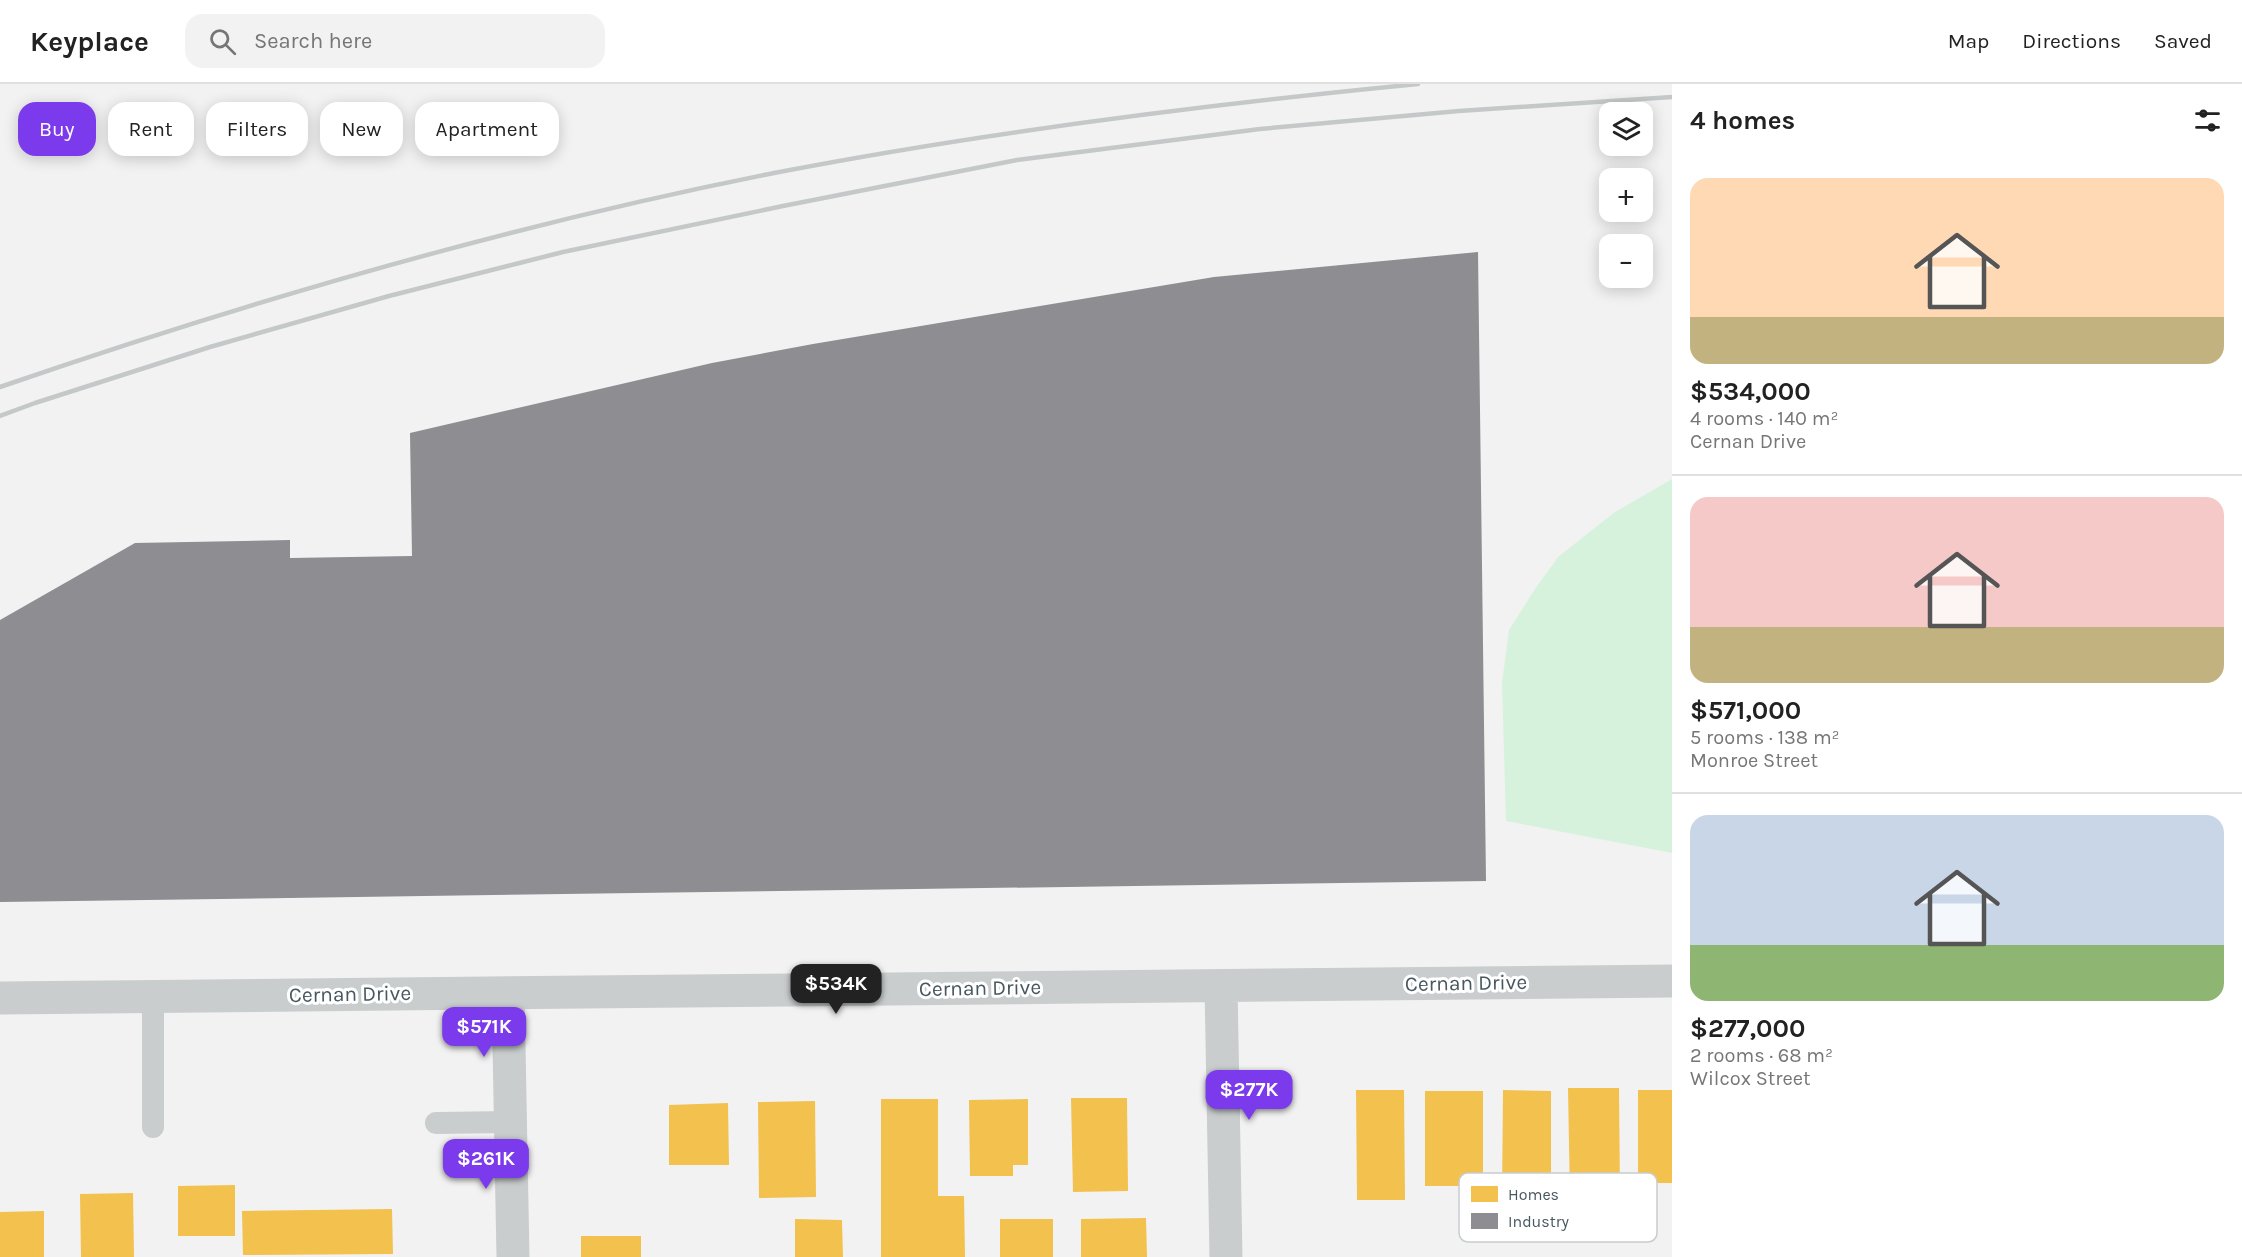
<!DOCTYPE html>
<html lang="en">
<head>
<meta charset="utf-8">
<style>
	body { margin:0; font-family:Karla,sans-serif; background:#f2f2f2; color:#222; height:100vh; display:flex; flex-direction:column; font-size:22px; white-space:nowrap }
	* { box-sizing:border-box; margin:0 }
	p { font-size:20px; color:#767676 }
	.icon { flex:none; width:33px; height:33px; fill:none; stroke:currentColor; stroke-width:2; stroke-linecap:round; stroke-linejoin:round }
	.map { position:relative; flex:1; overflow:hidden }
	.details { display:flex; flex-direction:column; background:#fff; width:570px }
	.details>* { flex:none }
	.guide { position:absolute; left:18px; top:18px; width:570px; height:54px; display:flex; gap:12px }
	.fabs { position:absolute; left:1599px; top:18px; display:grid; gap:12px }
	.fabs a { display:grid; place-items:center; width:54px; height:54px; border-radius:12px; background:#fff; box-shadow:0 3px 15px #0003; font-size:30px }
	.price { position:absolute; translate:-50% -51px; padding:0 14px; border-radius:12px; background:#7c3aed; color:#fff; font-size:20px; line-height:39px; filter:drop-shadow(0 2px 3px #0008) }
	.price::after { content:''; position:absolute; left:50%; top:36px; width:18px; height:14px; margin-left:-9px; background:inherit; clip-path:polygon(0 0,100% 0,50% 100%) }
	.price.selected { background:#222; color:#fff }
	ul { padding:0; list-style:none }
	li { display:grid; align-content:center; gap:12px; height:318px; padding:0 18px }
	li+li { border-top:2px solid #e0e0e0 }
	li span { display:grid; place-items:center; height:186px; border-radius:18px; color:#555 }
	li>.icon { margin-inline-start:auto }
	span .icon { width:108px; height:108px; fill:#fffc; stroke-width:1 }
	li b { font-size:26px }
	h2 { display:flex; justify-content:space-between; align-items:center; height:72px; padding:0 18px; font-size:26px }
	.chip { padding:0 21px; border-radius:18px; background:#fff; box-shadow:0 3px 15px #0003; font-size:21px; line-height:54px }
	.chip.selected { background:#7c3aed; color:#fff }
	header { display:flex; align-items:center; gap:36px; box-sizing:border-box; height:84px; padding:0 30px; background:#fff; border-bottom:2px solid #e0e0e0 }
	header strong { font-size:28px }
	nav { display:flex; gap:33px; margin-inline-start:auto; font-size:21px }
	.search { width:420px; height:54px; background:#f2f2f2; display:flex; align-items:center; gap:15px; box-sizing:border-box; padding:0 21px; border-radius:18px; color:#767676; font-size:22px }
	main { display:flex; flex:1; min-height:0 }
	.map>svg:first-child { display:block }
	.green { fill:#d6f2dc }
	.homes { fill:#f2c14e }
	.industry { fill:#8d8d92 }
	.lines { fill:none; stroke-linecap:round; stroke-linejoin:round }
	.service { stroke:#c9cdce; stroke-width:22 }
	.minor { stroke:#c9cdce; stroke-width:33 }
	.rail { stroke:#c5c8c9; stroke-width:4.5 }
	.labels { text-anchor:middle; stroke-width:6; stroke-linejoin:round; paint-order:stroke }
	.street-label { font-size:21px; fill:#485860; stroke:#fff }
	.key { fill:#fff; stroke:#c8cdcf; stroke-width:1.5 }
	.key-label { font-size:16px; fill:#485860 }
</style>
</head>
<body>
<header>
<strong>Keyplace</strong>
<div class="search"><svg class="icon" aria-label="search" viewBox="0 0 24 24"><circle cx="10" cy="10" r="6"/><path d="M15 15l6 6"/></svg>Search here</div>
<nav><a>Map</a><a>Directions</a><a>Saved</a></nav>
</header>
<main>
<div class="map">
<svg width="1672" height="1173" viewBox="0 0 1672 1173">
	<rect width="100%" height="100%" fill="#f3f2f2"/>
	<path class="green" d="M1672,395V769L1506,737L1502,599L1509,546L1535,505L1558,473L1615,428Z"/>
	<path class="homes" d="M1568,1004H1619L1620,1113L1570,1114Z
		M1356,1006H1404L1405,1116H1357Z
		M1503,1006L1551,1007V1115L1502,1114Z
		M1638,1006H1672V1099H1638Z
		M1425,1007H1483V1102H1425Z
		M1071,1014H1127L1128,1107L1073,1108Z
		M881,1015H938V1112H964L965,1173H881Z
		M1028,1015V1081H1013V1092H970L969,1016Z
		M815,1017L816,1113L759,1114L758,1018Z
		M728,1019L729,1081H669V1021Z
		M235,1101V1152H178V1102Z
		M133,1109L134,1173H81L80,1110Z
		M392,1125L393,1170L243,1171L242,1127Z
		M44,1127V1173H0V1128Z
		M1146,1134L1147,1173H1081V1135Z
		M795,1135L842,1136L843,1173H795Z
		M1000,1135H1053V1173H1000Z
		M581,1152H641V1173H581Z"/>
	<path class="industry" d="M1478,168L1486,797L0,818V536L135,459L290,456V474L412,472L410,349L712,279L813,260L1214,193Z"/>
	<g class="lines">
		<path class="service" d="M153,912V1043
			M436,1039L510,1038"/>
		<path class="minor" d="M1221,902L1226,1173
			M508,909L513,1173
			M0,914L1672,897"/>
		<path class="rail" d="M0,303C253,216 511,141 774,89C986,48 1202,21 1418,0
			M0,332L35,319L210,263L389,212L563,168L783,122L1017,76L1260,45L1459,27L1672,13"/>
	</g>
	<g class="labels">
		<g class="street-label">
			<text transform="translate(1466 899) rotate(-1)" y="7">Cernan Drive</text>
			<text transform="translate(980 904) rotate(-1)" y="7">Cernan Drive</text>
			<text transform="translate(350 910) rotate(-1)" y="7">Cernan Drive</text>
		</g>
	</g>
	<rect x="1459" y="1089" width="198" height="69" rx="9" class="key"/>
	<rect x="1471" y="1102" width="27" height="16" fill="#f2c14e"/>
	<rect x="1471" y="1129" width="27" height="16" fill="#8d8d92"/>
	<g class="key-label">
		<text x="1508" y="1116">Homes</text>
		<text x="1508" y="1143">Industry</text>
	</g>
</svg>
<div class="fabs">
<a><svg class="icon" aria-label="layers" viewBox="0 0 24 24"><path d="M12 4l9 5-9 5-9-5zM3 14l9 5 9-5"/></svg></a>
<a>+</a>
<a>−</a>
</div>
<b class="price selected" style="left:836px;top:931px">$534K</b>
<b class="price" style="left:484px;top:974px">$571K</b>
<b class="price" style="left:1249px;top:1037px">$277K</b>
<b class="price" style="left:486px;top:1106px">$261K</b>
<div class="guide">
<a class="chip selected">Buy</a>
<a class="chip">Rent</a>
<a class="chip">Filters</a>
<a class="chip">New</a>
<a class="chip">Apartment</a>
</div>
</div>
<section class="details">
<h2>4 homes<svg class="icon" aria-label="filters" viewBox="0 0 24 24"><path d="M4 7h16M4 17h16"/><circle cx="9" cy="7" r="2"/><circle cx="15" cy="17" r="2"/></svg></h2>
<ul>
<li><span style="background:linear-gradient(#ffd9b3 75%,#c2b280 0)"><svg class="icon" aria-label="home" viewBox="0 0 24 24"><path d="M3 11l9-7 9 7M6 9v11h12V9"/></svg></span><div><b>$534,000</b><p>4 rooms · 140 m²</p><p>Cernan Drive</p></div></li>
<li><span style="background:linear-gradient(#f6c9c9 70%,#c2b280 0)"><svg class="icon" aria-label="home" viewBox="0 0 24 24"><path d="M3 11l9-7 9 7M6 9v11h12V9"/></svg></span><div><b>$571,000</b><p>5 rooms · 138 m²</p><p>Monroe Street</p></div></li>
<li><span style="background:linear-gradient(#c9d6e8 70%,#8fb573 0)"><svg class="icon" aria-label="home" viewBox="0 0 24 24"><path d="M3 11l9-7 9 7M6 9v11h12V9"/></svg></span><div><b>$277,000</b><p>2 rooms · 68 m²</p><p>Wilcox Street</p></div></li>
</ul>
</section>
</main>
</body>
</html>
